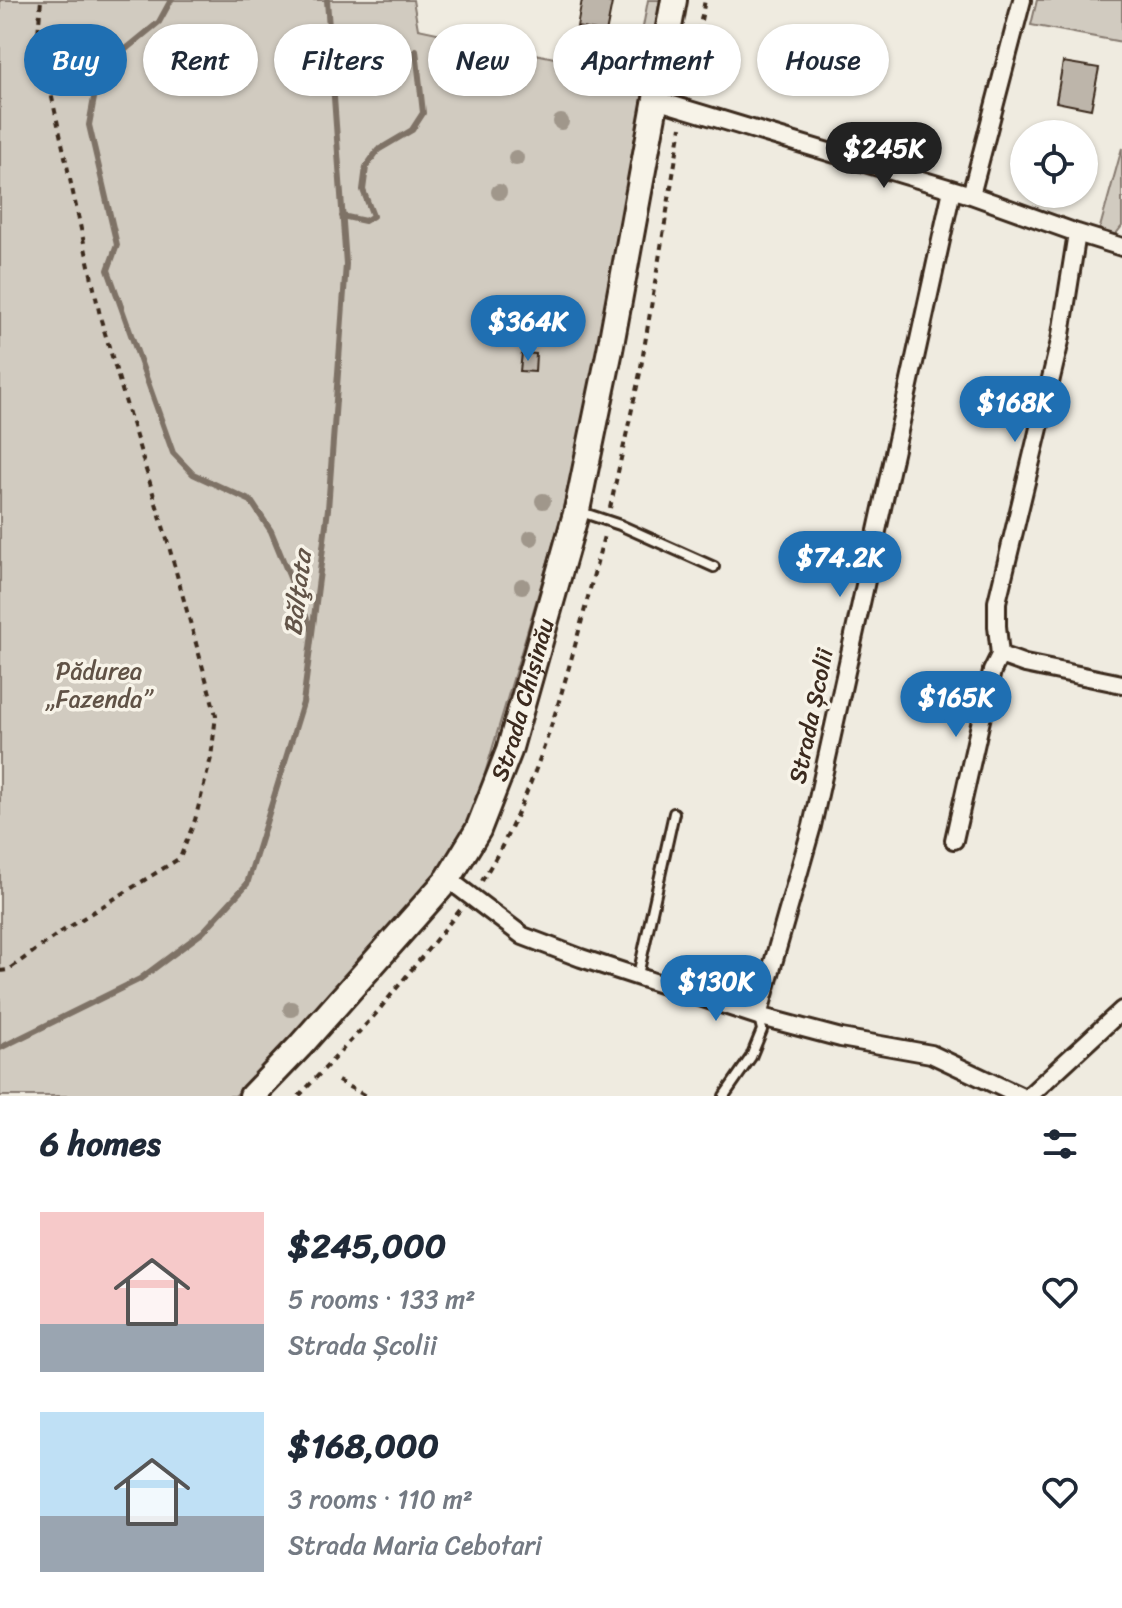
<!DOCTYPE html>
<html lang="en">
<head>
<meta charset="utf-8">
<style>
	body { margin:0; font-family:Sriracha,sans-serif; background:#f6f6f7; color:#1f2937; height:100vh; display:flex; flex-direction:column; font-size:30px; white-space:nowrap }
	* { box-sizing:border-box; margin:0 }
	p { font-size:26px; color:#747a83 }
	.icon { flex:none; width:44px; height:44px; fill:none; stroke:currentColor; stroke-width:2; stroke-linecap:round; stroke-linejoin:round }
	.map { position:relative; height:1096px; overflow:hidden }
	.side { display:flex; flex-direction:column; background:#fff; flex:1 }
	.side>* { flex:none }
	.hud { position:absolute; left:24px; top:24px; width:1074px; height:72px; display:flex; gap:16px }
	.buttons { position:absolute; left:1010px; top:120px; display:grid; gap:16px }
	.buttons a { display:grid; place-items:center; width:88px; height:88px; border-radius:50%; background:#fff; box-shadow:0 2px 6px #0004; font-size:40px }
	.price { position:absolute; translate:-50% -68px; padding:0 18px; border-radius:28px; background:#1f6fb2; color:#fff; font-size:26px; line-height:52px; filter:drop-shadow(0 2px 4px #0008) }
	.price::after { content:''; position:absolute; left:50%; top:48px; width:24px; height:18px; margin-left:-12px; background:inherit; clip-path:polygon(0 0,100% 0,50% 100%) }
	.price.selected { background:#222; color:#fff }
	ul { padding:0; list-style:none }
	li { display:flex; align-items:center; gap:24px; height:200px; padding:0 40px }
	li span { display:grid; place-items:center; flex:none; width:224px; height:160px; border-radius:0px; color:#555 }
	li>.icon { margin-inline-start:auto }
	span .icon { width:96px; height:96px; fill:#fffc; stroke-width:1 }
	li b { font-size:34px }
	h2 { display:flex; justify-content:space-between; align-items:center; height:96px; padding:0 40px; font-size:34px }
	.pill { padding:0 28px; border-radius:36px; background:#fff; box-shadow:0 2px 6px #0004; font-size:28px; line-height:72px }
	.pill.selected { background:#1f6fb2; color:#fff }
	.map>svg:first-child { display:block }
	.green { fill:#d1cbc0; stroke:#867a6f; stroke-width:2 }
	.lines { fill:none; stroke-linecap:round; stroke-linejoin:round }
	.stream { stroke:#7e7266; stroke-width:6 }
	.building { fill:#bdb5aa; stroke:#3b2a1e; stroke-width:2 }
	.lane-casing { stroke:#3b2a1e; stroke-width:14 }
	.street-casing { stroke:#3b2a1e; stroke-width:22 }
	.secondary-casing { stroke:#3b2a1e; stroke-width:30 }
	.path { stroke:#3b2a1e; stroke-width:4; stroke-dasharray:6 6; stroke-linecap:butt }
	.lane { stroke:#f7f3e8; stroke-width:8 }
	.street { stroke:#f7f3e8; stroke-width:16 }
	.secondary { stroke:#f7f3e8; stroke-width:24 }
	.tree { fill:#a0978b }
	.labels { text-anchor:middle; stroke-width:7; stroke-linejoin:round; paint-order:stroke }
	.park-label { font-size:24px; fill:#605246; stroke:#f7f3e8 }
	.street-label { font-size:24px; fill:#3b2a1e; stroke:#f7f3e8 }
	.water-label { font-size:26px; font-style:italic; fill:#625448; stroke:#f7f3e8 }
</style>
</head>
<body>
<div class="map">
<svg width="1122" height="1096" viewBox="0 0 1122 1096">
	<rect width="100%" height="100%" fill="#efebe0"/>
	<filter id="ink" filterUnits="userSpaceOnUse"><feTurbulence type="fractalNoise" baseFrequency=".0125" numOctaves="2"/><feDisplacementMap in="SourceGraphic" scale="16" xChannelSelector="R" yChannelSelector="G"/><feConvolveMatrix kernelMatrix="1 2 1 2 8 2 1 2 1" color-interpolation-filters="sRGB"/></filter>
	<g filter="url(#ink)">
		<path class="green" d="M0,0H413L418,29L634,75L648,0H660L594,379L558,528L475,807L449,858L310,1016L235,1096H0Z
			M1037,0H1122V42L1031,25Z
			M1122,148V226L1115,235L1099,231Z"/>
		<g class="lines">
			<path class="stream" d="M171,0L159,22L99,71L89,125L117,245L108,270L173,453L193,474L251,501L271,531L311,629
				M342,216L365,221L373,216L363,190L366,167L378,150L412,130L423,113L416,50
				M0,1048L140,979L203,932L247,884L303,703L328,509L346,264L327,0"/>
		</g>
		<path class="building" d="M582,0H598L612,3L606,33L577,27Z
			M1063,62L1099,68L1091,109L1056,102Z
			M1046,194H1071L1070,201L1045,198Z
			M522,353L536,354L535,372L520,371Z"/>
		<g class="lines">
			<defs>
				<path id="lane" d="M578,511L620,525L714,567
					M638,975L674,813
					M724,1096L751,1057L762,1030L759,1017"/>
				<path id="street" d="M656,100L971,195L1077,233L1122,247
					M971,195L1022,0
					M1000,655L1025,664L1122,684
					M954,840L992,671L1000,655L997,626V602L1060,341L1077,233
					M448,879L523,936L581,958L758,1016L841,1038L931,1054L1020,1096
					M758,1016L812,826L952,190
					M1029,1096L1122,1010"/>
				<g id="secondary">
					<path id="s1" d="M252,1096L300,1046L448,879L478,830L509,751L577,510L610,350L674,0"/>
				</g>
			</defs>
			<use href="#lane" class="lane-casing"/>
			<use href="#street" class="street-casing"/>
			<use href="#secondary" class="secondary-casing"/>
			<path class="path" d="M687,91L705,0
				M610,508L640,373L681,127
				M482,881C490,867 499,853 506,838C553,744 578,633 605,532
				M0,971L8,970L61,932L180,858L195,820L211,758L216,715L168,543L101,320L38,34L41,0
				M338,1081L366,1096
				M299,1096L374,1016L460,910"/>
			<use href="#lane" class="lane"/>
			<use href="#street" class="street"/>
			<use href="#secondary" class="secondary"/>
		</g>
		<g class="tree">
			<circle cx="561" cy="122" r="8"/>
			<circle cx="516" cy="158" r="8"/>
			<circle cx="499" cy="192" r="8"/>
			<circle cx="543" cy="501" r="8"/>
			<circle cx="531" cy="538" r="8"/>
			<circle cx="522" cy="586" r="8"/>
			<circle cx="291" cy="1009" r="8"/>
		</g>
	</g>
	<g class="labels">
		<g class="park-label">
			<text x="99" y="679">Pădurea<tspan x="99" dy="28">„Fazenda”</tspan></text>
		</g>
		<g class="street-label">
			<text dy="8" stroke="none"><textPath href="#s1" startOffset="488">Strada Chișinău</textPath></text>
			<text transform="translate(811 716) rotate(-78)" y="8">Strada Școlii</text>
		</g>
		<g class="water-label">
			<text transform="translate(297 593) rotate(-83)" y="9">Bălţata</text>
		</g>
	</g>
</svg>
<div class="buttons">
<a><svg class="icon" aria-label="locate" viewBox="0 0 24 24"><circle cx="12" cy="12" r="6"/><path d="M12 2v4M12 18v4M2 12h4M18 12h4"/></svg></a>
</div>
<b class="price selected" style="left:884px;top:190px">$245K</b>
<b class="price" style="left:528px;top:363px">$364K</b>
<b class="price" style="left:1015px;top:444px">$168K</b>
<b class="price" style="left:840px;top:599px">$74.2K</b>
<b class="price" style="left:956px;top:739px">$165K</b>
<b class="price" style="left:716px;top:1023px">$130K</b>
<div class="hud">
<a class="pill selected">Buy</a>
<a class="pill">Rent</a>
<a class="pill">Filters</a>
<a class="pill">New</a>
<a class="pill">Apartment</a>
<a class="pill">House</a>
</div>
</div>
<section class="side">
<h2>6 homes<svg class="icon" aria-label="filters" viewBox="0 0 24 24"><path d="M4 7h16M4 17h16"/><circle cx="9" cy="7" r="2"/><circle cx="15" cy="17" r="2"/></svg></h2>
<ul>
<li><span style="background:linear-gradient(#f6c9c9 70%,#9aa5b1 0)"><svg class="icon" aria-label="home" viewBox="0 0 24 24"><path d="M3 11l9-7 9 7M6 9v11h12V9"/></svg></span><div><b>$245,000</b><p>5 rooms · 133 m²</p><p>Strada Școlii</p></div><svg class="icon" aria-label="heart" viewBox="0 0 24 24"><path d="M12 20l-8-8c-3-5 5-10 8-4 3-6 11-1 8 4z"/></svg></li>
<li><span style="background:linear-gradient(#bfe0f5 65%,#9aa5b1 0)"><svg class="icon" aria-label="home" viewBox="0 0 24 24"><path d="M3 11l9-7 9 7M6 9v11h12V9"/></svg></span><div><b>$168,000</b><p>3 rooms · 110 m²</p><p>Strada Maria Cebotari</p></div><svg class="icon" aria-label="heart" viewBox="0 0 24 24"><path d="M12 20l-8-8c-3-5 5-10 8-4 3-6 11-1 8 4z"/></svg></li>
</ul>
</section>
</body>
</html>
